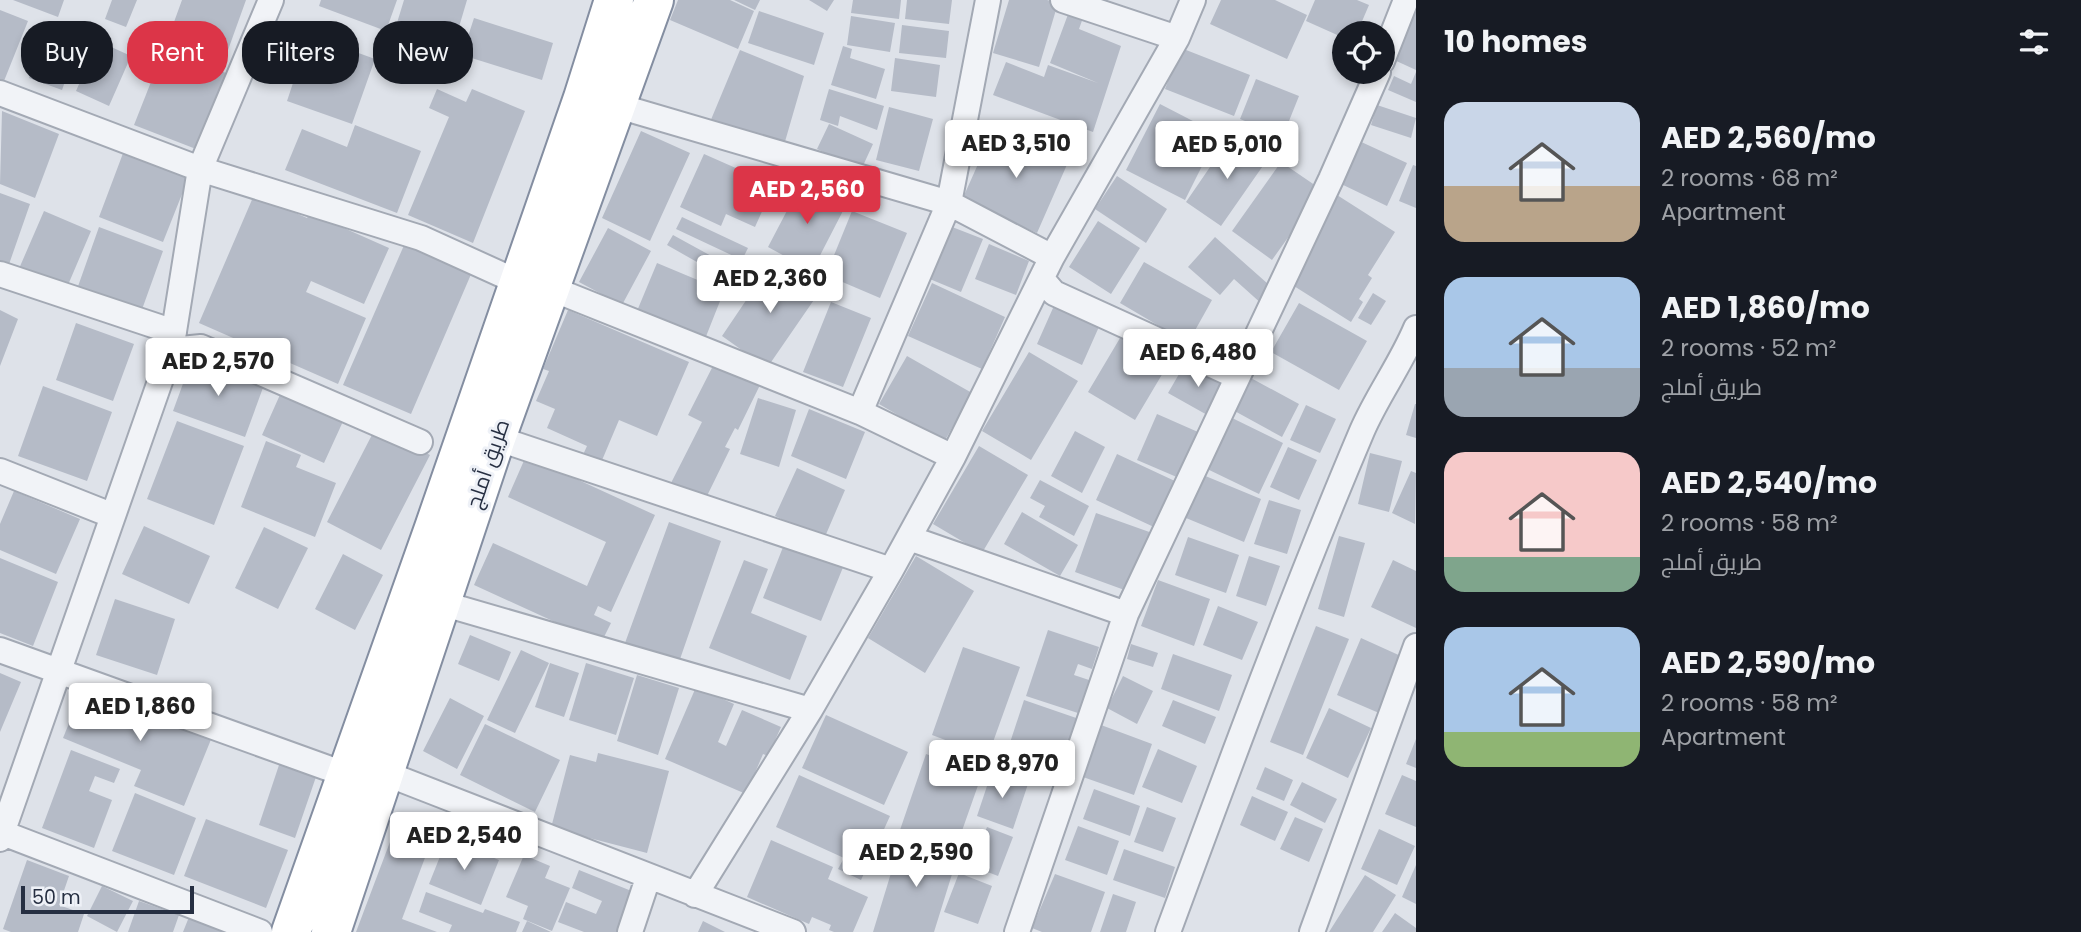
<!DOCTYPE html>
<html lang="en">
<head>
<meta charset="utf-8">
<style>
	body { margin:0; font-family:Poppins,Cairo,sans-serif; background:#20242c; color:#f1f3f6; height:100vh; display:flex; flex-direction:column; font-size:26px; white-space:nowrap }
	* { box-sizing:border-box; margin:0 }
	p { font-size:23px; color:#9ea1a6 }
	.icon { flex:none; width:38px; height:38px; fill:none; stroke:currentColor; stroke-width:2; stroke-linecap:round; stroke-linejoin:round }
	.map { position:relative; flex:1; overflow:hidden }
	.drawer { display:flex; flex-direction:column; background:#171b24; width:665px }
	.drawer>* { flex:none }
	.top-card { position:absolute; left:21px; top:21px; width:665px; height:63px; display:flex; gap:14px }
	.controls { position:absolute; left:1332px; top:21px; display:grid; gap:14px }
	.controls a { display:grid; place-items:center; width:63px; height:63px; border-radius:50%; background:#171b24; box-shadow:0 4px 10px #0003; font-size:35px }
	.scale { position:absolute; left:21px; bottom:18px; width:173px; box-sizing:border-box; padding-left:7px; border:4px solid #262f42; border-top:0; font-size:19px; line-height:24px; white-space:nowrap; color:#262f42; -webkit-text-stroke:5px #eef1f7; paint-order:stroke }
	.price { position:absolute; translate:-50% -60px; padding:0 16px; border-radius:7px; background:#fff; color:#222; font-size:23px; line-height:46px; filter:drop-shadow(0 2px 4px #0008) }
	.price::after { content:''; position:absolute; left:50%; top:42px; width:21px; height:16px; margin-left:-10px; background:inherit; clip-path:polygon(0 0,100% 0,50% 100%) }
	.price.active { background:#dc3548; color:#fff }
	ul { padding:0; list-style:none }
	li { display:flex; align-items:center; gap:21px; height:175px; padding:0 28px }
	li span { display:grid; place-items:center; flex:none; width:196px; height:140px; border-radius:21px; color:#555 }
	li>.icon { margin-inline-start:auto }
	span .icon { width:84px; height:84px; fill:#fffc; stroke-width:1 }
	li b { font-size:30px }
	h2 { display:flex; justify-content:space-between; align-items:center; height:84px; padding:0 28px; font-size:30px }
	.pill { padding:0 24px; border-radius:28px; background:#171b24; box-shadow:0 4px 10px #0003; font-size:24px; line-height:63px }
	.pill.active { background:#dc3548; color:#fff }
	main { display:flex; flex:1; min-height:0 }
	.map>svg:first-child { display:block }
	.building { fill:#b5bbc7 }
	.lines { fill:none; stroke-linecap:round; stroke-linejoin:round }
	.street-casing { stroke:#a3a9b4; stroke-width:28 }
	.highway-casing { stroke:#848ea1; stroke-width:42 }
	.street { stroke:#f1f3f7; stroke-width:24 }
	.highway { stroke:#fff; stroke-width:38 }
	.labels { text-anchor:middle; stroke-width:6; stroke-linejoin:round; paint-order:stroke }
	.street-label { font-size:21px; fill:#262f42; stroke:#eef1f7 }
</style>
</head>
<body>
<main>
<div class="map">
<svg width="1416" height="932" viewBox="0 0 1416 932">
	<rect width="100%" height="100%" fill="#dee2e9"/>
	<path class="building" d="M13,0H64L58,17Z
		M112,0H137L126,27L105,19Z
		M182,0H246L223,64L166,44Z
		M321,0H397L386,31L319,6Z
		M404,0H467L451,54L393,36Z
		M678,0H730L754,11L738,49L670,20Z
		M734,0H760L755,10Z
		M809,0H834L827,11Z
		M853,0H901L899,19L851,13Z
		M907,0H952L949,24L905,19Z
		M1009,0H1047L1058,3L1039,67L993,53Z
		M1221,0H1275L1307,15L1287,59L1210,24Z
		M1315,0H1357L1369,5L1357,33H1344V38L1306,21Z
		M1070,9L1084,15L1079,29L1121,46L1093,132L993,95L1006,62L1044,77L1048,65L1098,83L1050,63Z
		M0,10L28,21L4,81L0,79Z
		M1414,10L1416,11V70L1392,59Z
		M759,11L824,33L814,65L748,43Z
		M851,16L895,23L890,52L847,45Z
		M474,18L553,43L542,80L462,55Z
		M902,25L949,31L946,58L899,53Z
		M48,27L80,39L62,90L29,78Z
		M309,35L375,59L352,124L287,101Z
		M98,41L131,56L109,106L76,91Z
		M843,46L852,49L850,58L885,69L876,99L831,85Z
		M1181,48L1250,75L1234,116L1165,89Z
		M164,49L226,73L196,149L134,125Z
		M740,50L804,76L784,145L710,122Z
		M895,58L940,65L936,97L891,91Z
		M1416,72V102L1388,90L1394,76L1411,84Z
		M1256,79L1299,96L1283,136L1240,119Z
		M437,89L466,102L472,89L525,111L473,243L408,215L449,117L429,108Z
		M829,89L884,106L877,130L840,116L838,126L820,120Z
		M1160,104L1218,134L1185,200L1126,170Z
		M1377,105L1416,118L1411,138L1371,125Z
		M889,107L933,119L919,171L876,160Z
		M2,111L59,134L35,198L0,184Z
		M829,124L873,144L861,170L817,149Z
		M355,125L421,151L397,213L285,170L302,129L347,147Z
		M995,126L1069,160L1037,233L962,200Z
		M641,131L690,153L650,241L602,218Z
		M1232,135L1267,160L1221,226L1186,202Z
		M1357,140L1407,163L1387,206L1337,182Z
		M125,148L190,174L163,242L99,217Z
		M704,154L774,185L755,227L726,214L721,226L680,207Z
		M1281,162L1322,190L1272,260L1232,231Z
		M1413,165L1416,166V208L1399,201Z
		M1117,176L1167,209L1146,243L1095,209Z
		M802,182L846,205L812,271L768,247Z
		M0,193L30,204L7,270L0,268Z
		M254,195L307,218L310,213L389,248L364,304L311,281L306,292L366,318L338,384L199,323Z
		M1337,195L1395,232L1368,275L1372,278L1359,299L1363,302L1351,322L1286,281Z
		M44,211L91,231L65,292L18,271Z
		M852,211L907,233L880,298L826,275Z
		M682,217L748,248L742,260L676,229Z
		M1098,221L1140,248L1111,294L1069,267Z
		M947,225L983,239L961,292L925,277Z
		M99,227L163,251L140,315L76,292Z
		M608,228L651,251L622,305L579,282Z
		M673,235L724,263L718,274L667,245Z
		M1215,237L1276,291L1263,305L1234,279L1220,295L1188,267Z
		M405,243L472,272L411,414L343,385Z
		M989,244L1029,261L1016,295L975,279Z
		M772,262L818,294L767,368L722,336Z
		M1144,262L1212,300L1188,343L1120,303Z
		M657,263L724,291L705,339L637,311Z
		M932,283L1005,317L982,369L908,336Z
		M1373,293L1386,301L1371,325L1358,318Z
		M1057,299L1102,320L1082,365L1037,344Z
		M831,302L871,318L843,387L803,372Z
		M1299,303L1367,341L1339,390L1271,352Z
		M0,310L18,319L0,366Z
		M568,310L689,362L657,436L619,420L600,465L582,457L587,446L547,428L555,409L536,401L549,371L543,369Z
		M76,323L134,344L113,401L56,380Z
		M1123,333L1170,361L1135,420L1088,392Z
		M1029,352L1078,381L1031,460L982,431Z
		M907,356L972,393L944,442L879,404Z
		M192,359L264,385L245,437L173,411Z
		M716,360L761,383L738,430L735,428L725,447L730,449L705,500L671,483L702,422L688,415Z
		M1186,362L1227,385L1209,416L1168,393Z
		M1249,377L1299,404L1282,437L1231,409Z
		M43,386L112,412L87,481L18,456Z
		M283,388L345,417L324,463L262,435Z
		M758,398L796,410L779,467L740,454Z
		M1415,404H1416V438L1406,435Z
		M1306,405L1336,419L1320,453L1290,440Z
		M809,409L865,432L846,479L791,456Z
		M1157,414L1198,432L1179,478L1137,460Z
		M1228,416L1283,443L1259,494L1203,467Z
		M177,421L244,446L214,525L147,499Z
		M376,427L430,455L381,550L327,522Z
		M1075,431L1105,447L1082,493L1051,476Z
		M266,441L301,455L296,467L336,483L315,537L241,507Z
		M979,446L1028,475L982,553L933,524Z
		M1288,447L1317,460L1299,500L1270,487Z
		M1370,453L1402,461L1389,512L1358,504Z
		M1117,454L1177,482L1156,528L1096,500Z
		M526,456L655,515L611,612L598,606L594,615L611,623L601,643L474,585L493,543L587,586L606,542L508,497Z
		M797,468L845,490L824,539L775,516Z
		M1411,471L1416,473L1415,524L1392,513Z
		M1203,475L1261,499L1244,542L1186,518Z
		M1040,480L1089,506L1074,536L1039,517L1045,506L1030,498Z
		M14,491L80,519L56,574L0,550V524Z
		M1269,500L1301,510L1287,554L1254,544Z
		M1022,512L1078,545L1060,576L1004,544Z
		M1096,513L1155,534L1130,592L1075,572Z
		M669,522L721,541L679,662L625,643Z
		M144,526L210,556L189,604L122,574Z
		M264,527L308,548L278,609L235,588Z
		M1339,536L1365,543L1344,617L1318,609Z
		M1188,537L1239,555L1226,593L1175,575Z
		M785,542L844,565L821,621L763,598Z
		M343,554L383,575L355,630L315,609Z
		M916,556L974,591L925,673L868,638Z
		M1249,556L1280,566L1266,606L1236,596Z
		M0,558L58,582L33,646L0,633Z
		M744,560L768,569L751,613L807,636L790,680L709,648Z
		M1393,560L1416,571V628L1371,607Z
		M1158,580L1210,599L1194,646L1141,626Z
		M115,599L175,619L157,675L96,655Z
		M1218,606L1258,622L1242,660L1203,645Z
		M1316,626L1349,639L1303,755L1270,742Z
		M1048,630L1099,647L1092,669L1078,664L1074,675L1092,681L1081,714L1026,696Z
		M470,635L511,652L499,681L458,664Z
		M1361,638L1403,657L1379,713L1337,695Z
		M1131,644L1158,653L1153,667L1127,659Z
		M963,647L1020,667L988,756L932,735Z
		M521,650L549,663L515,733L487,720Z
		M1173,654L1232,675L1219,711L1161,689Z
		M550,663L579,673L564,717L535,707Z
		M586,663L634,678L616,735L569,720Z
		M0,673L21,682L0,732Z
		M637,675L679,688L658,755L617,741Z
		M1123,676L1153,691L1137,724L1107,708Z
		M85,684L212,737L184,806L134,786L141,770L63,738Z
		M696,687L734,704L718,742L726,746L742,710L781,727L768,756L763,754L746,794L665,759Z
		M450,698L484,716L457,769L423,751Z
		M1024,700L1082,720L1062,780L1004,761Z
		M1173,700L1216,717L1205,744L1162,726Z
		M1329,708L1371,728L1348,778L1306,758Z
		M826,715L908,752L884,805L802,768Z
		M485,724L560,760L535,812L460,775Z
		M1101,725L1152,744L1134,795L1083,777Z
		M1416,739V768L1406,764Z
		M1158,749L1197,766L1182,803L1142,787Z
		M71,750L120,769L114,783L95,776L89,791L112,800L94,848L42,828Z
		M598,753L669,771L647,853L551,828L570,755L596,762Z
		M926,754L982,774L957,845L919,832L917,836L900,830Z
		M281,759L318,771L295,838L259,825Z
		M1265,767L1293,780L1284,801L1256,789Z
		M992,771L1028,784L1013,829L977,816Z
		M799,775L890,816L861,880L838,869L844,858L776,827Z
		M1402,775L1416,781V827L1385,814Z
		M1302,782L1337,799L1325,823L1290,805Z
		M1094,789L1140,806L1130,836L1083,819Z
		M135,793L196,818L174,875L112,851Z
		M1252,796L1288,812L1275,841L1240,825Z
		M1147,807L1176,818L1163,852L1134,842Z
		M1295,817L1323,829L1309,862L1280,849Z
		M206,819L288,850L266,908L184,876Z
		M396,826L432,839L402,919L437,932H356Z
		M1078,826L1119,841L1107,875L1065,860Z
		M987,827L1013,837L998,876L972,866Z
		M1379,829L1415,846L1397,885L1361,869Z
		M902,837L958,855L934,932H873Z
		M447,839L499,860L481,905L429,884Z
		M771,840L833,867L828,879L868,897L853,932H834L829,930L831,925L812,917L809,924L747,897Z
		M1124,849L1175,867L1165,898L1113,880Z
		M524,855L550,866L545,878L570,888L552,931L523,919L528,906L506,897Z
		M27,860L69,876L59,905L84,914L78,932H11L3,929Z
		M1416,865V904L1402,897Z
		M579,870L639,894L624,932H584L558,922L566,902L596,914L602,901L572,888Z
		M959,873L992,886L978,924L944,912Z
		M1055,874L1105,892L1091,932H1042L1032,928Z
		M1365,875L1396,895L1373,932H1329Z
		M102,886L133,901L117,932L87,916Z
		M426,892L483,913L485,909L520,922L516,932H449L452,925L419,912Z
		M1113,894L1136,902L1126,932H1100Z
		M139,901L179,915L173,932H128Z
		M1395,913L1416,928V932H1382Z
		M189,917L223,932H183Z
		M527,921L551,932H522Z
		M703,921L725,932H698Z"/>
	<g class="lines">
		<defs>
			<path id="street" d="M1063,0L1177,38
				M1382,61L1406,0
				M0,93L200,169L421,238L518,282
				M618,106L949,203L1052,257
				M0,274L174,332
				M1042,279L1054,293L1236,376
				M550,288L860,412L953,457
				M171,350L201,347L420,442
				M860,412L949,203L988,0
				M496,438L891,570
				M0,471L111,515
				M909,538L1126,614
				M441,603L810,710
				M0,650L347,775
				M382,772L793,932
				M0,832L260,932
				M0,839L171,350L200,169L271,0
				M695,895L810,710L891,570L953,457L1052,257L1177,38L1193,0
				M630,932L648,878
				M1017,932L1126,614L1331,179L1378,72
				M1168,932C1230,764 1292,596 1362,431C1377,396 1401,364 1416,328
				M1312,932L1416,646"/>
			<path id="highway" d="M291,932L434,528L583,98L614,0
				M331,932L496,438L654,0"/>
		</defs>
		<use href="#street" class="street-casing"/>
		<use href="#highway" class="highway-casing"/>
		<use href="#street" class="street"/>
		<use href="#highway" class="highway"/>
	</g>
	<g class="labels">
		<g class="street-label">
			<text transform="translate(488 464) rotate(-71)" y="7">طريق أملج</text>
		</g>
	</g>
</svg>
<div class="controls">
<a><svg class="icon" aria-label="locate" viewBox="0 0 24 24"><circle cx="12" cy="12" r="6"/><path d="M12 2v4M12 18v4M2 12h4M18 12h4"/></svg></a>
</div>
<div class="scale">50 m</div>
<b class="price" style="left:1016px;top:180px">AED 3,510</b>
<b class="price" style="left:1227px;top:181px">AED 5,010</b>
<b class="price active" style="left:807px;top:226px">AED 2,560</b>
<b class="price" style="left:770px;top:315px">AED 2,360</b>
<b class="price" style="left:1198px;top:389px">AED 6,480</b>
<b class="price" style="left:218px;top:398px">AED 2,570</b>
<b class="price" style="left:140px;top:743px">AED 1,860</b>
<b class="price" style="left:1002px;top:800px">AED 8,970</b>
<b class="price" style="left:464px;top:872px">AED 2,540</b>
<b class="price" style="left:916px;top:889px">AED 2,590</b>
<div class="top-card">
<a class="pill">Buy</a>
<a class="pill active">Rent</a>
<a class="pill">Filters</a>
<a class="pill">New</a>
</div>
</div>
<section class="drawer">
<h2>10 homes<svg class="icon" aria-label="filters" viewBox="0 0 24 24"><path d="M4 7h16M4 17h16"/><circle cx="9" cy="7" r="2"/><circle cx="15" cy="17" r="2"/></svg></h2>
<ul>
<li><span style="background:linear-gradient(#c9d6e8 60%,#b9a48a 0)"><svg class="icon" aria-label="home" viewBox="0 0 24 24"><path d="M3 11l9-7 9 7M6 9v11h12V9"/></svg></span><div><b>AED 2,560/mo</b><p>2 rooms · 68 m²</p><p>Apartment</p></div></li>
<li><span style="background:linear-gradient(#a9c7e8 65%,#9aa5b1 0)"><svg class="icon" aria-label="home" viewBox="0 0 24 24"><path d="M3 11l9-7 9 7M6 9v11h12V9"/></svg></span><div><b>AED 1,860/mo</b><p>2 rooms · 52 m²</p><p>طريق أملج</p></div></li>
<li><span style="background:linear-gradient(#f6c9c9 75%,#7fa58c 0)"><svg class="icon" aria-label="home" viewBox="0 0 24 24"><path d="M3 11l9-7 9 7M6 9v11h12V9"/></svg></span><div><b>AED 2,540/mo</b><p>2 rooms · 58 m²</p><p>طريق أملج</p></div></li>
<li><span style="background:linear-gradient(#a9c7e8 75%,#8fb573 0)"><svg class="icon" aria-label="home" viewBox="0 0 24 24"><path d="M3 11l9-7 9 7M6 9v11h12V9"/></svg></span><div><b>AED 2,590/mo</b><p>2 rooms · 58 m²</p><p>Apartment</p></div></li>
</ul>
</section>
</main>
</body>
</html>
